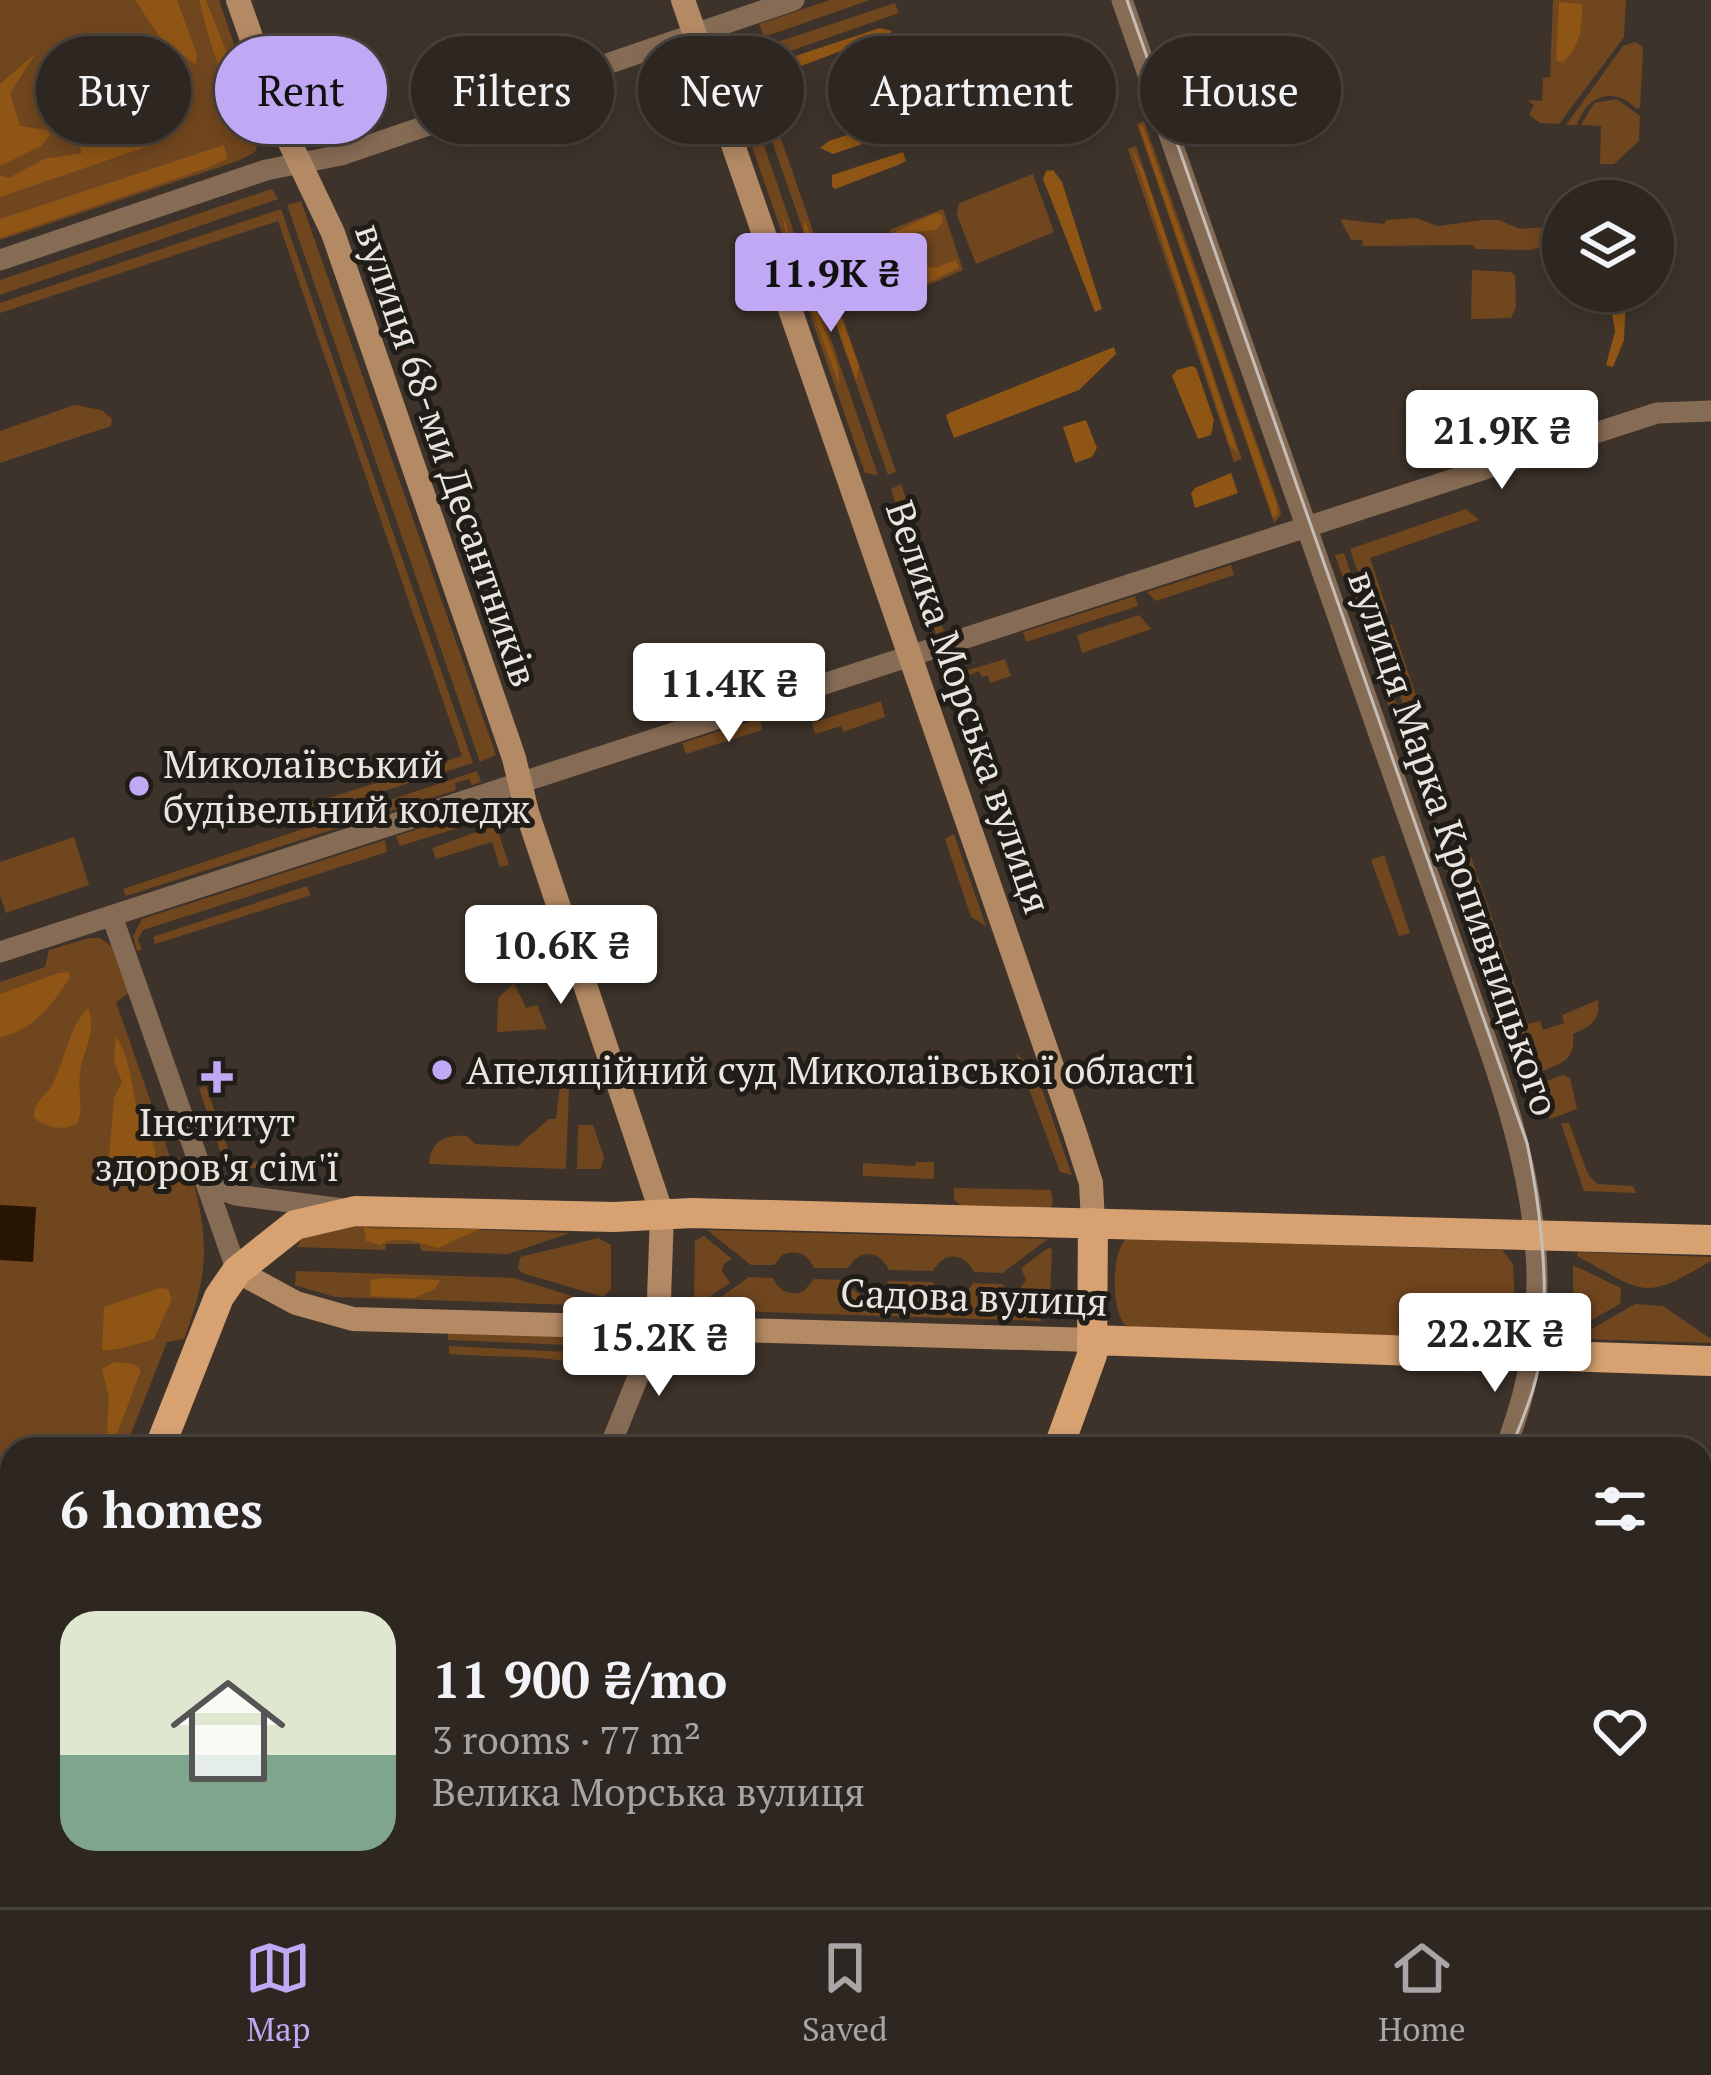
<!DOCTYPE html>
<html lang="en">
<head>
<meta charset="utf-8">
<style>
	body { margin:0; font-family:"PT Serif",serif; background:#362e29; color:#f1f3f6; height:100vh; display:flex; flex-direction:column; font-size:45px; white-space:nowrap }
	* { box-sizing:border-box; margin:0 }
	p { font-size:39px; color:#a7a5a5 }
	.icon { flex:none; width:66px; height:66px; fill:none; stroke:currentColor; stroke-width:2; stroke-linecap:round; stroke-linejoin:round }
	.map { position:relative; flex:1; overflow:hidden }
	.sheet { position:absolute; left:0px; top:1437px; width:1713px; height:471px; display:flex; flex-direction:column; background:#2e2620; border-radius:36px 36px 0 0; box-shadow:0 6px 18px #0003,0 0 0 3px #49433e }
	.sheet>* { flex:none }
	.top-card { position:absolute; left:36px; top:36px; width:1641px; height:108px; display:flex; gap:24px }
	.controls { position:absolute; left:1542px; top:180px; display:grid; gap:24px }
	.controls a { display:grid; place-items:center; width:132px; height:132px; border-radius:50%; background:#2e2620; box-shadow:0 6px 18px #0003,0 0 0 3px #49433e; font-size:60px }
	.price { position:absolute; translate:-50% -102px; padding:0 27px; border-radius:12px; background:#fff; color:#222; font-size:39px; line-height:78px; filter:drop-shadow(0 3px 6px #0008) }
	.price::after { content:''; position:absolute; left:50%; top:72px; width:36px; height:27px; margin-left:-18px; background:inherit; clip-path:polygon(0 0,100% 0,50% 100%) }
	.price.current { background:#c0a8f4; color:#111 }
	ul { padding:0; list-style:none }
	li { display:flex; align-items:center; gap:36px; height:300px; padding:0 60px }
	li+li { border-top:3px solid #49433e }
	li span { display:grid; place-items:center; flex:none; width:336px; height:240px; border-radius:36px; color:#555 }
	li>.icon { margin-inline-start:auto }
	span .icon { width:144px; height:144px; fill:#fffc; stroke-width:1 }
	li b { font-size:51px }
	h2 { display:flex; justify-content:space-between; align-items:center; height:144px; padding:0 60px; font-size:51px }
	.chip { padding:0 42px; border-radius:54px; background:#2e2620; box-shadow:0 6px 18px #0003,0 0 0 3px #49433e; font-size:42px; line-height:108px }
	.chip.current { background:#c0a8f4; color:#111 }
	.menu { display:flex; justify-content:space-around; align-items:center; height:168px; border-top:3px solid #49433e; background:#2e2620; font-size:33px; color:#a7a5a5 }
	.menu a { display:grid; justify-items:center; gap:6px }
	.menu .current { color:#c0a8f4 }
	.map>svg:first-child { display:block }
	.green { fill:#70461e }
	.forest { fill:#8f5515 }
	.water { fill:#271403 }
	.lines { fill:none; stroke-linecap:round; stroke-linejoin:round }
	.street { stroke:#876c55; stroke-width:21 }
	.secondary { stroke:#b48a65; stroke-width:24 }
	.primary { stroke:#d7a171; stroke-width:30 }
	.tram { stroke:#c5beb8; stroke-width:3 }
	.poi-dot { fill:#c0a8f4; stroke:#201c18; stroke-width:4.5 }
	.labels { text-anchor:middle; stroke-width:10; stroke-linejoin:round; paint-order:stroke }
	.street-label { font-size:39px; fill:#ebe5e0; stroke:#201c18 }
	.poi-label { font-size:39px; fill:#ebe5e0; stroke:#201c18; text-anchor:start }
</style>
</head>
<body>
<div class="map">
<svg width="1711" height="1907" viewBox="0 0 1711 1907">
	<rect width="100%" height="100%" fill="#3d332b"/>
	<path class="green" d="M0,0H219L263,130L255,152L238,161L0,240Z
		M830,0H870L764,37L759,24Z
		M1553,0H1626L1624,37L1559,124L1540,123L1529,115L1534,105L1527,100L1542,101L1543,78L1550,77Z
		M895,3L899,13L773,57L768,45Z
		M1635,42L1642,46L1643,52L1640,107L1637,109C1614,86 1587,95 1577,125H1566L1623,46Z
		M1185,55L1227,57L1231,111L1204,109Z
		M734,59L878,475L865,473L722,60Z
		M756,66L896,472L888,475L747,69Z
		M1617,99L1640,116L1639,141L1614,164H1600L1601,126L1581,125L1594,103Z
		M1144,121L1279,506L1281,515L1274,523L1137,124Z
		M1136,146L1242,459L1234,462L1128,149Z
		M1033,174L1054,232L976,264L957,215L959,203Z
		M272,189L278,199L0,295V280Z
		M301,201L496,755L480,762L287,205Z
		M281,209L473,763L292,820L287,811L462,756L278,221L0,313V303Z
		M943,209L963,270L912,292L889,230Z
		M1416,218L1438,226L1483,220H1499L1520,229L1560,226L1563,240L1531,250L1475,249L1473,245L1363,246L1362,240H1351L1340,219L1384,224L1386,220Z
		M1472,270L1511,272L1515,276L1516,307L1511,318L1471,319Z
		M74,405L102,410L112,419L111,426L0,463V431Z
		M1482,413L1502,422L1547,418L1550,424L1485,445L1487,454L1450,466L1443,434L1475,426Z
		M901,484L940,598L934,601L944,631L936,634L891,489Z
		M1466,509L1479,520L1370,558L1388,613L1373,617L1350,549Z
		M1344,553L1400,715L1393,718L1335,555Z
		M1231,565L1234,575L1156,601L1147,592Z
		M1135,596L1138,606L1026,642L1023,632Z
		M1139,615L1151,629L1082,653L1077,635Z
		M1392,624L1420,708L1406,713L1378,629Z
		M1005,659L1011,676L990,683L988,675L982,677L979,671L962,678L964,684H968L981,724L973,725L955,674Z
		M881,701L885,717L843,732L841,726L815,734L812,723Z
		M760,718L762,730L686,754L682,743Z
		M477,771L481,782L472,785L469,779L455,783L456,790L126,896L123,889Z
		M489,806L493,817L400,846L396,836Z
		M496,825L509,865L500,867L492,842L436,859L432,848Z
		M954,834L986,926L971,917L945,839Z
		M74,837L89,885L6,913L0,896V862Z
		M385,840L387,852L143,930L138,939L142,949L137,951L133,936L142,919Z
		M1384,855L1410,933L1399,936L1371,860Z
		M1471,857L1508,965L1498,970L1461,861Z
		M1453,861L1487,959L1478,962L1444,864Z
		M307,886L311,895L155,944L153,937Z
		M89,938H100L111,946L129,993L116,1002L170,1157L188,1160C208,1236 212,1265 184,1339L167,1342L125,1449H12V1531L0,1526V982L45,967L49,950Z
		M1513,979L1528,1024L1540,1021L1543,1030L1564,1023L1562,1015L1598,1000C1601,1020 1590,1027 1573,1034C1576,1063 1558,1064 1535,1074L1502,983Z
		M514,983L526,1008L537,1005L547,1029L497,1032L498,998Z
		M1016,1054L1035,1069L1072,1175L1060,1172Z
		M1563,1075L1570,1078L1577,1109L1550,1119L1538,1084Z
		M206,1086L233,1163L300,1159V1168H230L221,1154L199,1088Z
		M560,1086H569L566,1169L429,1164C431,1140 446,1134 467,1136L475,1144L518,1146L549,1119H556Z
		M1561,1123H1569L1588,1174L1597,1184L1633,1186L1636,1193L1584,1191Z
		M578,1125H593L604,1157L601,1169H577Z
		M916,1162H934V1179L863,1176V1163L915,1166Z
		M954,1188L1051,1190L1053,1203L1050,1208L961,1206L954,1199Z
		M347,1225L570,1233L508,1254L421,1251L420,1244H386L385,1250L297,1247L301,1239Z
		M707,1230L1048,1239L1002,1273L974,1272C964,1252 944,1251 933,1271L889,1270C880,1250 859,1249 848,1268H814C808,1254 797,1249 782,1255L774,1265H751Z
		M704,1236L732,1259L724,1264L722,1271L730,1283L700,1303L694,1298L695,1241Z
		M598,1238L611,1245V1289L604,1297L522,1273L518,1268L520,1257Z
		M1126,1239L1502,1250L1513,1264L1516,1331L1503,1340L1135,1327L1125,1325C1111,1308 1111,1254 1126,1239Z
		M1048,1248L1052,1249L1049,1317L1019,1290L1026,1280L1021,1268Z
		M1578,1252L1711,1257V1261C1642,1302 1645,1293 1577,1256Z
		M1573,1265L1621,1288L1620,1304L1579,1327L1573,1324Z
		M296,1271L514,1278L604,1306L335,1297L295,1285Z
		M749,1277L773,1278C779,1291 791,1297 804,1291L814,1279L847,1280C853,1294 864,1299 878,1294L889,1281L933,1282C941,1302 963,1303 973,1283L1002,1284L1042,1321L703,1310Z
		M1635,1304L1663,1306L1711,1339V1343L1580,1339L1581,1335Z
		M448,1332L595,1336L594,1346L448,1340Z
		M449,1346L591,1353L587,1366C544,1354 495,1358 449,1354Z"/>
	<path class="forest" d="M135,0H177L197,55L196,65L161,39Z
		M199,0H206L247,104C220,93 207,28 199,0Z
		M1559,2L1582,4C1582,29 1581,46 1562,63L1556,60Z
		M880,28L892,31L883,45L877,39L870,40L788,71L780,61Z
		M62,48C89,53 151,99 167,122L166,137L149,146L0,197V175L9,178L44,159L82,153L65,105Z
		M36,53L10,93L20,126L47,130L50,135L41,146L0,166V84Z
		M891,75L927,94L917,125L910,127Z
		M889,121L893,132L890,135L833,154L820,148L829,141Z
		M1139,126H1143L1277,505V515L1273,517Z
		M224,145L227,159L207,168L0,238V219Z
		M1132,149L1144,172L1238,453L1230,446Z
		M903,152L906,161L898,165L835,189L832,186V175Z
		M1053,170L1062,182L1102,309L1095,312L1043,179L1046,171Z
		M936,213L942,215L943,222L936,230L914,232L926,266L935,268L956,260L959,268L918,287L909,278L895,236L897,231Z
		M782,214L838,367L839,385L787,240Z
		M805,220L859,366L856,380L803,229Z
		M1608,291L1626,294L1624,340L1613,367L1606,365L1615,331Z
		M1114,347L1116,354L1079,390L954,438L946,416L949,413Z
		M1192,366L1196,368L1214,420L1211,435L1198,439L1172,376L1177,370Z
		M1086,420L1097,448L1092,457L1075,463L1063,427Z
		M1231,473L1238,493L1195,508L1191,493L1195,488Z
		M59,973L68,972L70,977C54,1003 32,1032 0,1037V994Z
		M88,1008C98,1033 82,1050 80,1074C77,1092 84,1104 78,1122C68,1132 43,1128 34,1117C34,1100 46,1097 53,1083C66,1058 68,1028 88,1008Z
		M116,1036C128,1055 131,1077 135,1099C138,1122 158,1137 155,1162L166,1174L162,1182L152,1186L123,1173L109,1157L114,1098L122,1082L114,1062Z
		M364,1227L374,1229H480L438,1248C421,1243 396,1234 380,1245L366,1241Z
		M387,1278L440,1280L435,1289L414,1298L371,1296L370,1280Z
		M160,1288L168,1289L172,1299L154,1339C145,1342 111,1352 102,1350L104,1307Z
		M115,1362L134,1364L141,1370L115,1439L106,1448L109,1397L102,1369Z"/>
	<path class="water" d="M0,1205L36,1207L33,1262L0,1260Z"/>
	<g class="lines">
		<path class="street" d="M1122,0L1491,1054C1537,1191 1560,1310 1505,1449
			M0,260L266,170L341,155L794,0
			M112,916L237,1271
			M0,952L1657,413L1711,411
			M208,1185L236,1195L343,1209
			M609,1449L658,1327
			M0,1539L12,1544
			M427,1907L431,1896
			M1323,1907L1327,1896"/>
		<path class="secondary" d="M238,0L283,128L333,233L514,758L527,812L662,1214L658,1327
			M683,0L1074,1130L1091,1183L1093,1223
			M237,1271L296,1303L353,1319L1092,1340"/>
		<path class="primary" d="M1092,1340L1711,1361
			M159,1449L219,1297L237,1271L295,1225L355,1211L614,1217L692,1213L1711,1240
			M1058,1449L1092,1355L1093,1223
			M0,1858L12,1826
			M877,1907L881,1896"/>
		<path class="tram" d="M1127,0L1527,1143C1541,1211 1550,1290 1540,1359C1535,1391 1522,1420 1511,1449
			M1317,1907L1322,1896"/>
	</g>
	<g class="poi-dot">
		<circle cx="139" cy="786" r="12"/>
		<circle cx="442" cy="1070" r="12"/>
		<path d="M211 1059h12v12h12v12h-12v12h-12v-12h-12v-12h12z"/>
	</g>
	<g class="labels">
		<g class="street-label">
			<text transform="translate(447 455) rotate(71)" y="14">вулиця 68-ми Десантників</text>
			<text transform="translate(969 707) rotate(71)" y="14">Велика Морська вулиця</text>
			<text transform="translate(1454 843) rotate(71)" y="14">вулиця Марка Кропивницького</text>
			<text transform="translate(974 1297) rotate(2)" y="14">Садова вулиця</text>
		</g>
		<g class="poi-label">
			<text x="163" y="778">Миколаївський<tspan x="163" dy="45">будівельний коледж</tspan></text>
			<text x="466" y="1084">Апеляційний суд Миколаївської області</text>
			<text x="217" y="1136" text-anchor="middle">Інститут<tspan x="217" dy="45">здоров'я сім'ї</tspan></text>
		</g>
	</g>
</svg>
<div class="controls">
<a><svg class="icon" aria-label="layers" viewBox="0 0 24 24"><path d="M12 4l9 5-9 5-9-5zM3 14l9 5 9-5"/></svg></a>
</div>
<b class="price current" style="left:831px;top:335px">11.9K ₴</b>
<b class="price" style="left:1502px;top:492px">21.9K ₴</b>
<b class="price" style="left:729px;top:745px">11.4K ₴</b>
<b class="price" style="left:561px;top:1007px">10.6K ₴</b>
<b class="price" style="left:1495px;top:1395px">22.2K ₴</b>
<b class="price" style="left:659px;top:1399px">15.2K ₴</b>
<div class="top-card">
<a class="chip">Buy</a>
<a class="chip current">Rent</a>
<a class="chip">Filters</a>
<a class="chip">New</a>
<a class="chip">Apartment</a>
<a class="chip">House</a>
</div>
<section class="sheet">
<h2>6 homes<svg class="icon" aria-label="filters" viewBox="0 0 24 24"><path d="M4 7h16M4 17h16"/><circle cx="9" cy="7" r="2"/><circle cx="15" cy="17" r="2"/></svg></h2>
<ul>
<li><span style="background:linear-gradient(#dfe7d0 60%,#7fa58c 0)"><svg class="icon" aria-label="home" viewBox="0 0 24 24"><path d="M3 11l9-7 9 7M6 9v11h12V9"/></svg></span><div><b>11 900 ₴/mo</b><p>3 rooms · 77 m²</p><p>Велика Морська вулиця</p></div><svg class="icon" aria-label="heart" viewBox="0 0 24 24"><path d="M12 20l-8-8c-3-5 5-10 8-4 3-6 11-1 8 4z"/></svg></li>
</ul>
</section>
</div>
<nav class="menu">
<a class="current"><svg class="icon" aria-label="map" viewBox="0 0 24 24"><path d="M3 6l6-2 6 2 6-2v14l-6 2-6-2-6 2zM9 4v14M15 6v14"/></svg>Map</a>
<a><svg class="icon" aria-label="saved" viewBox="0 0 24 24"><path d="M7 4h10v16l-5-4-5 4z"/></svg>Saved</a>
<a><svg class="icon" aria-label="home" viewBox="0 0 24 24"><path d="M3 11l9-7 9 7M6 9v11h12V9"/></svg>Home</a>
</nav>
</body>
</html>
